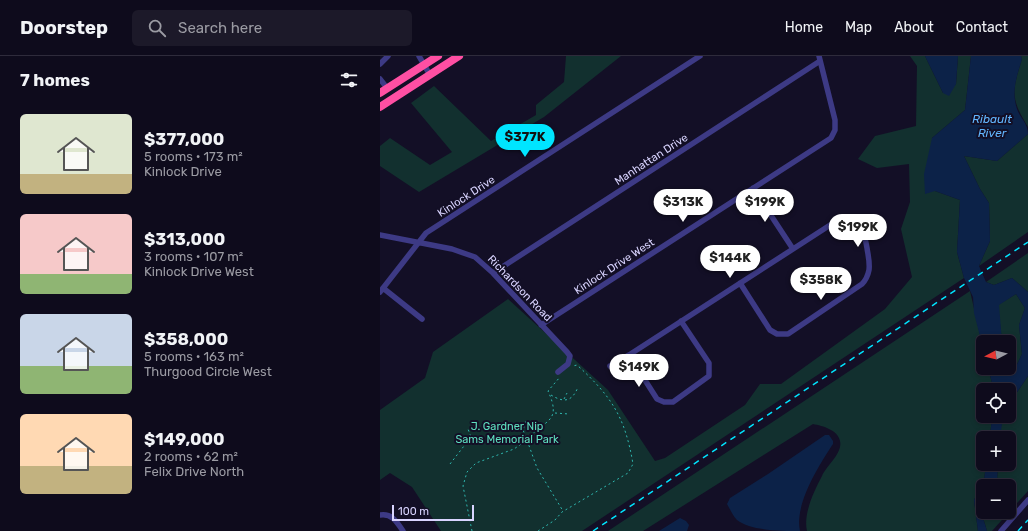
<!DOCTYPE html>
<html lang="en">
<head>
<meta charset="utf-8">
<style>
	body { margin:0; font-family:Rubik,sans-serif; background:#1c1929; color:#f1f3f6; height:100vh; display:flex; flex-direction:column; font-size:15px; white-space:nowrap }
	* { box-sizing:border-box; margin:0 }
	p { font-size:13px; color:#9b9ba3 }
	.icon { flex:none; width:22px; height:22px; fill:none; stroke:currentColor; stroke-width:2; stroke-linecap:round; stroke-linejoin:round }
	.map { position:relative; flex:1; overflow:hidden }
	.drawer { display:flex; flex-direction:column; background:#0e0b1c; width:380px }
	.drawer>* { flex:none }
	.needle { width:26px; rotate:263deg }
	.controls { position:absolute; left:596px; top:279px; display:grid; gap:8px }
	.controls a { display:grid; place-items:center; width:40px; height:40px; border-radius:6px; background:#0e0b1c; box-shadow:0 2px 6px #0003,0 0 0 1px #2e2b3b; font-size:20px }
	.scale { position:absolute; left:12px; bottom:10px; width:82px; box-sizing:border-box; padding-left:4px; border:2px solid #d9d4ff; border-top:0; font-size:11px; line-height:14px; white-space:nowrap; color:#d9d4ff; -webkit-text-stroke:3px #130f26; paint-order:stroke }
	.price { position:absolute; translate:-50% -34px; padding:0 9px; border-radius:14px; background:#fff; color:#222; font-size:13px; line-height:26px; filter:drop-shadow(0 1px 2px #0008) }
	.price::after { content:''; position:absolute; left:50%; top:24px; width:12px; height:9px; margin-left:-6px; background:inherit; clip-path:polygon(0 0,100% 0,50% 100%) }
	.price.current { background:#00e5ff; color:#111 }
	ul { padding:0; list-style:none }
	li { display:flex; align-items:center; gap:12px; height:100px; padding:0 20px }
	li span { display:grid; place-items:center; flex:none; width:112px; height:80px; border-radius:6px; color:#555 }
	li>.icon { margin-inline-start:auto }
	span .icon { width:48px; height:48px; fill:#fffc; stroke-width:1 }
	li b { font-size:17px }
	h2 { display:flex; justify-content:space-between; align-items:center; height:48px; padding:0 20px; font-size:17px }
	header { display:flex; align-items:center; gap:24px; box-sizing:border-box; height:56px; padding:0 20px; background:#0e0b1c; border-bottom:1px solid #2e2b3b }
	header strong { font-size:19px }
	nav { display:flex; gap:22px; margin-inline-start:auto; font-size:14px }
	.search { width:280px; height:36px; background:#1c1929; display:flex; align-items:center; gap:10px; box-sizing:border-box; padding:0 14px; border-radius:6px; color:#9b9ba3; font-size:15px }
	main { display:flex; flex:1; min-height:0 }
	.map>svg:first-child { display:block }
	.green { fill:#12302f }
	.water { fill:#0c2248 }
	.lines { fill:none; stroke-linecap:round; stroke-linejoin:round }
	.path { stroke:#2fb8b0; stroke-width:1; stroke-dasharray:2 3; stroke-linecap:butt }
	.minor { stroke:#3d3a85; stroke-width:5.5 }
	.highway { stroke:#ff4fa3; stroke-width:8 }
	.rail { stroke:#00e5ff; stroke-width:1.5; stroke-dasharray:6 5; stroke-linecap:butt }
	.labels { text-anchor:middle; stroke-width:4; stroke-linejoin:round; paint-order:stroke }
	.street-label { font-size:11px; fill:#d9d4ff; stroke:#130f26 }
	.park-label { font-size:11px; fill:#5fe0c0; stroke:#130f26 }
	.water-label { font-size:12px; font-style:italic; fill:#62b6ff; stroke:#130f26 }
</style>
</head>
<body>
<header>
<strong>Doorstep</strong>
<div class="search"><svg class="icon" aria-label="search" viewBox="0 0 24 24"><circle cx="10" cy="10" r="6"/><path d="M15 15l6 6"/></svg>Search here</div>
<nav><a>Home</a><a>Map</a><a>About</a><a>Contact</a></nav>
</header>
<main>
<section class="drawer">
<h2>7 homes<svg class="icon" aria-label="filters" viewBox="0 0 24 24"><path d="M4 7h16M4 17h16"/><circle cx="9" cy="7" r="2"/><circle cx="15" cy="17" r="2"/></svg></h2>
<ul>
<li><span style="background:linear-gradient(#dfe7d0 75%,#c2b280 0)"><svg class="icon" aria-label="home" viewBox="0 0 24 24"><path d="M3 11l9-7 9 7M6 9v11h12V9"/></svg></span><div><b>$377,000</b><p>5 rooms · 173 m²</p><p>Kinlock Drive</p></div></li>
<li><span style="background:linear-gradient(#f6c9c9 75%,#8fb573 0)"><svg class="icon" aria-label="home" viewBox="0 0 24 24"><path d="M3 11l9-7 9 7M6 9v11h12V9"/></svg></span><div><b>$313,000</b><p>3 rooms · 107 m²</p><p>Kinlock Drive West</p></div></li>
<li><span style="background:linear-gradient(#c9d6e8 65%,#8fb573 0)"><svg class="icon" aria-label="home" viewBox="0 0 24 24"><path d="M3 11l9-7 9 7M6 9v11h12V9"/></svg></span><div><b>$358,000</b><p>5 rooms · 163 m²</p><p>Thurgood Circle West</p></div></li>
<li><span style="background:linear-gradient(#ffd9b3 65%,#c2b280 0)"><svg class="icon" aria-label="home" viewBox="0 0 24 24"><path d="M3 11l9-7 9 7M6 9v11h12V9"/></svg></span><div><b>$149,000</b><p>2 rooms · 62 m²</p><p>Felix Drive North</p></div></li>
</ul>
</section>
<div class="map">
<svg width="648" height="475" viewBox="0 0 648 475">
	<rect width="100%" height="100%" fill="#130f26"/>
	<path class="green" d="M186,0H241L164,61L39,136L0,110V90L10,82L50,109L72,96L31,47L54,30L111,85L156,59V49L184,26Z
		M530,0H545L563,37L576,28L578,0H591L585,54L552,82L555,135L580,144L577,196L584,222L202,475H61L32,431L10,417L0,424V354L45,322L53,296L128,243L228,334L275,405L285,402L365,349L380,328H401L505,253L532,221L521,173L530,146L529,108L497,112L478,103L495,80L536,70L537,10Z
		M641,0H648V71C630,42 632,35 642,3Z
		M648,78V176L599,210L610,185L609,147L600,133L584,100L617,105Z
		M648,197V236L632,222L614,229L606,226Z
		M590,235L603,292V312H608L614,334H603V360H612L610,382H603V408H606L604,425L594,444L598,475H427C423,458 434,435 442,420C446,410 463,397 460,385C458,374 443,370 433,368L263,475H228Z
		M636,238L645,252L639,269L642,298L632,319L629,312V286H622L618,249Z
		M648,320V435L612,475H607L603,462L602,447L603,445V456H629V430H613L617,424L618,408H629V382H620L622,361L629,360V348Z"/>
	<path class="water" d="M545,0H578L576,28L569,40L563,37Z
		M591,0H641L642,3C637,20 631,35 637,53C640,62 648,67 648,78L617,105L584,100L600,133L609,147L610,185L599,210L606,226L614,229L632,222L648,236V320L629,348V334H614L608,312H629L632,319L642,298L639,269L645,252L636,238L619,249L622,286H603V292L594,257L593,241L584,222L577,196L580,144L555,135L545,138L544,118L552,82L585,54Z
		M612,360H623L620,382H610Z
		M445,379H449L453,385V388C439,409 414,449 420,475C402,475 371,475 357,464C353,460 350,453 347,448L350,442L388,418Z
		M606,408H618L617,424L613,430H603V462L607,475H598L594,444L604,425Z
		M300,462L306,465L309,469L307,475H279Z"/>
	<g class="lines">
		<path class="path" d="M171,339C184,347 192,346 198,331
			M184,343L187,337
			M175,357L189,358
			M146,365L143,374L147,384C163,363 183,368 168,335L180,321
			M70,408L91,381L88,373
			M92,475L83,430L87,416L96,407L134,393L147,384L157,412L183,455
			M158,475L175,464L182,456L248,417L253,408C245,361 232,341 197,309L193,310"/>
		<path class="minor" d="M39,0L50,19
			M0,8L8,0
			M0,23L7,32
			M373,132L413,193
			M0,179L72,193L95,201L113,217L187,296L190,300L188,308L178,316
			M113,217L440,5
			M3,232L42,263
			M0,236L46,177L320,0
			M161,269L451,82L455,74V64L439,0
			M249,299L277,343L284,346H293L329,320V307L301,265
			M230,310L249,299L461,162C482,155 484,177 487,192C488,199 490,206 489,214C488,219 486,224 482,228L408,278H397L390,274L360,227
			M0,459C12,457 17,466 23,475
			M621,475L648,444"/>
		<path class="highway" d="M0,37L58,0
			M0,51L79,0"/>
		<path class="rail" d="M213,475L648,186
			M638,475L648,464"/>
	</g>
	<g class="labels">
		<g class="street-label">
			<text transform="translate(271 103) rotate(-33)" y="4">Manhattan Drive</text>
			<text transform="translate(86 140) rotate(-33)" y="4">Kinlock Drive</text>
			<text transform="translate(234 210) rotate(-33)" y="4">Kinlock Drive West</text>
			<text transform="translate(140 232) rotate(46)" y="4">Richardson Road</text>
		</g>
		<g class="park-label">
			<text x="127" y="374">J. Gardner Nip<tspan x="127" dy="13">Sams Memorial Park</tspan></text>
		</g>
		<g class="water-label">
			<text x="612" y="67">Ribault<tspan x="612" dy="14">River</tspan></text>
		</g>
	</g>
</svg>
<div class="controls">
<a><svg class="needle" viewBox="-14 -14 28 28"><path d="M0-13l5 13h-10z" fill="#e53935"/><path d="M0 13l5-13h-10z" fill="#9b9ba3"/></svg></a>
<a><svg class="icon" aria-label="locate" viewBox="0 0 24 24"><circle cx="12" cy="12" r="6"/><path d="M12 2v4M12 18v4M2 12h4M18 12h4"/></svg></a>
<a>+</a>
<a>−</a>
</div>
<div class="scale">100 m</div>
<b class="price current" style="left:145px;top:102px">$377K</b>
<b class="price" style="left:303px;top:167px">$313K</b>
<b class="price" style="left:385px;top:167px">$199K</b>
<b class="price" style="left:478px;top:192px">$199K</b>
<b class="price" style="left:350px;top:223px">$144K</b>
<b class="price" style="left:441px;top:245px">$358K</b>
<b class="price" style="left:259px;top:332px">$149K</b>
</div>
</main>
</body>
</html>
